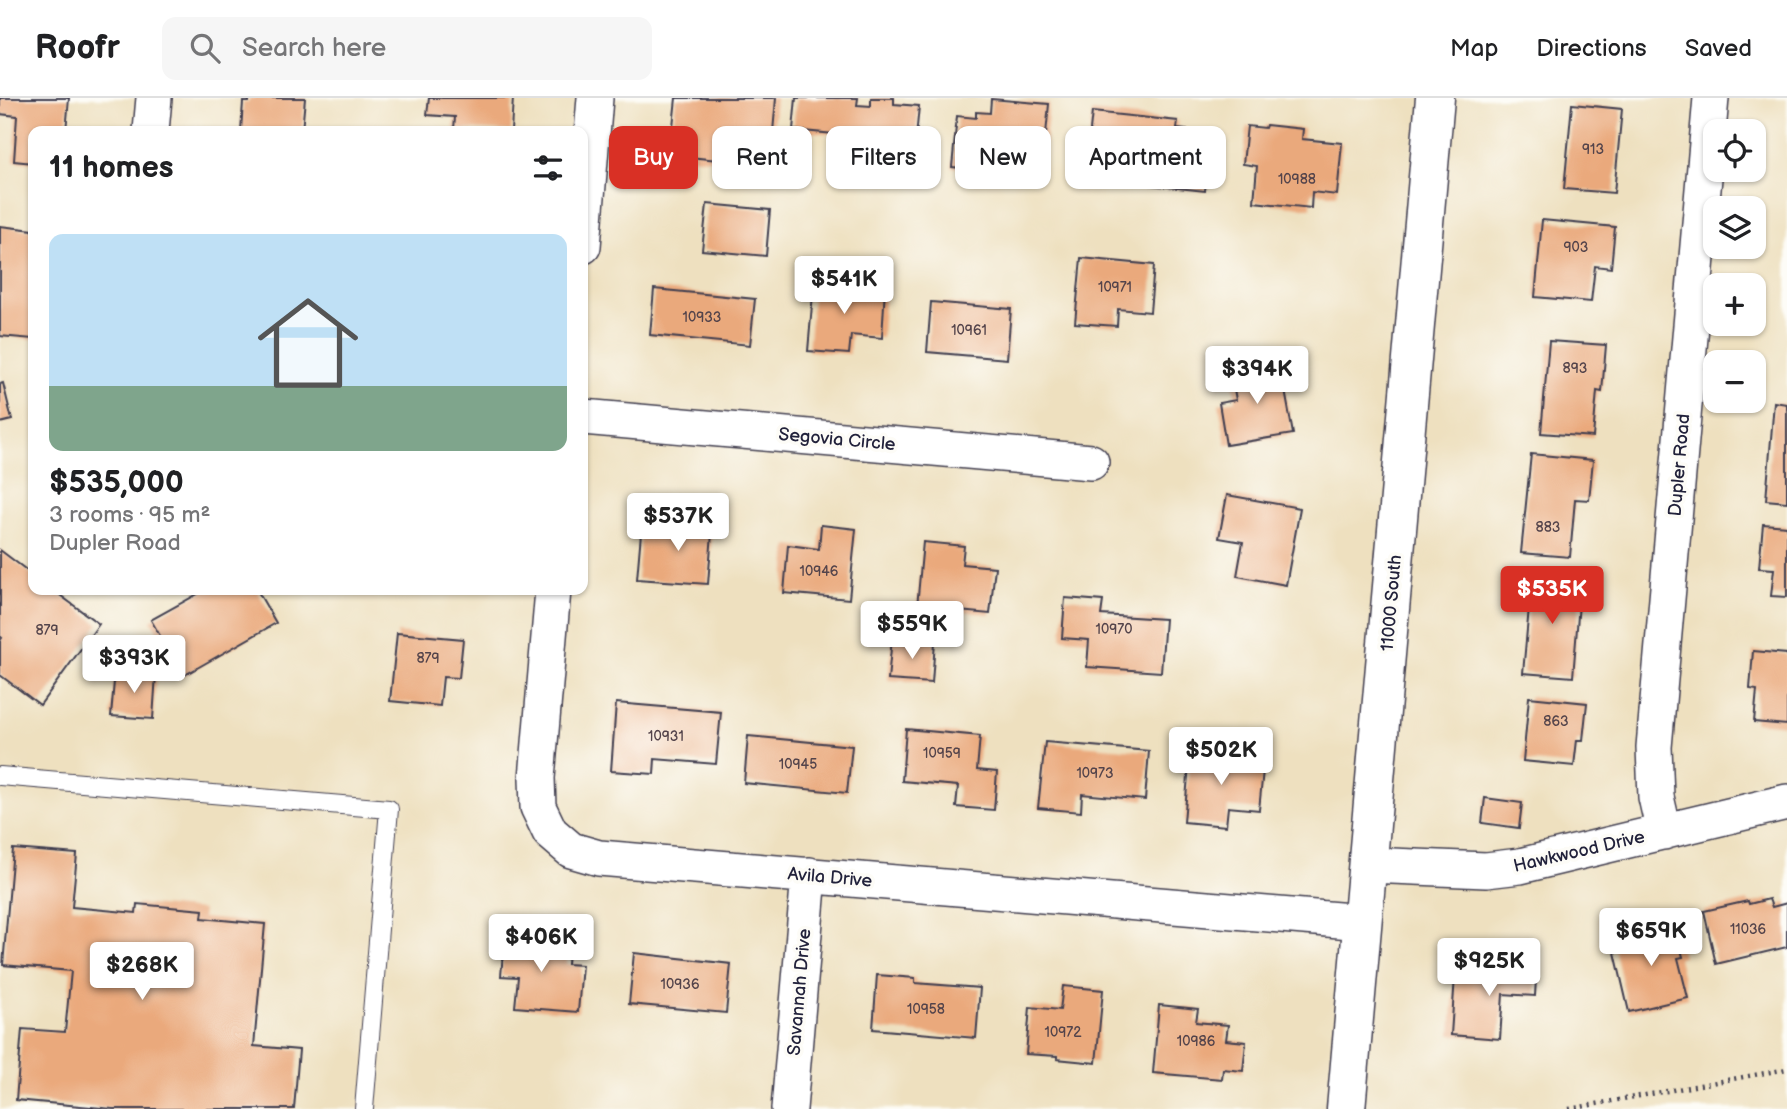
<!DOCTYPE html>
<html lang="en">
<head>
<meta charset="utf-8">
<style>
	body { margin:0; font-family:"Balsamiq Sans",sans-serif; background:#f6f6f6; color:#202124; height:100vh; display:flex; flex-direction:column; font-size:26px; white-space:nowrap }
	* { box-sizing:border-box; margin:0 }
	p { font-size:23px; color:#757577 }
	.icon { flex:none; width:38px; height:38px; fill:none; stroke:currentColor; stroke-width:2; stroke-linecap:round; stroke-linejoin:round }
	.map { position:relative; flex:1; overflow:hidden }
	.details { position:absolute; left:28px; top:28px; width:560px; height:469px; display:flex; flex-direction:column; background:#fff; border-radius:14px; box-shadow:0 2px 5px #0004 }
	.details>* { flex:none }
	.banner { position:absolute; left:609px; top:28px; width:665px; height:63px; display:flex; gap:14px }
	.fabs { position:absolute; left:1703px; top:21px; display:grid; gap:14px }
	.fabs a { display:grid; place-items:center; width:63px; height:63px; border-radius:14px; background:#fff; box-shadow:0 2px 5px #0004; font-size:35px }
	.price { position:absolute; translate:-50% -60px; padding:0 16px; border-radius:7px; background:#fff; color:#222; font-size:23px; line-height:46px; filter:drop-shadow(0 2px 4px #0008) }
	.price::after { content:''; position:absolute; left:50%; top:42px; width:21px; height:16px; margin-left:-10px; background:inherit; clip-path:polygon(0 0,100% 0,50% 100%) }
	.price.on { background:#d93025; color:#fff }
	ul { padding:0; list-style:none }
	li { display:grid; align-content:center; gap:14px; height:371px; padding:0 21px }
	li span { display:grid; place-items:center; height:217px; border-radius:14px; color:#555 }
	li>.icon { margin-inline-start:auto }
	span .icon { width:126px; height:126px; fill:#fffc; stroke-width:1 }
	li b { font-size:30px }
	h2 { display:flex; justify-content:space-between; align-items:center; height:84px; padding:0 21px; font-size:30px }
	.pill { padding:0 24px; border-radius:14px; background:#fff; box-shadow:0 2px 5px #0004; font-size:24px; line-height:63px }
	.pill.on { background:#d93025; color:#fff }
	header { display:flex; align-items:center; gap:42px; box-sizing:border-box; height:98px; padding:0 35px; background:#fff; border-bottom:2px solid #e0e0e0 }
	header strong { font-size:33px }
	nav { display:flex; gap:38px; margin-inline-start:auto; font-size:24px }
	.search { width:490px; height:63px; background:#f6f6f6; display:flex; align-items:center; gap:18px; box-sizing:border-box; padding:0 24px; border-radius:14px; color:#757577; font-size:26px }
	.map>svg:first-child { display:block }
	.building { fill:#eaa97c }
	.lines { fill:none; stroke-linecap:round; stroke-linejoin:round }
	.lane-casing { stroke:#413e4f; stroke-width:20 }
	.street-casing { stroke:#413e4f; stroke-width:38 }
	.secondary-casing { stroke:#413e4f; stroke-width:41 }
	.path { stroke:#413e4f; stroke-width:4.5; stroke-dasharray:2 5; stroke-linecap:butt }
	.lane { stroke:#fff; stroke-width:18 }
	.street { stroke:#fff; stroke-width:35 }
	.secondary { stroke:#fff; stroke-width:38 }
	.labels { text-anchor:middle; stroke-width:7; stroke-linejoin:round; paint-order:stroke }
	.number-label { font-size:14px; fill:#54444b }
	.street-label { font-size:18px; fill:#22223b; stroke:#fdfcf7 }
</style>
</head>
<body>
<header>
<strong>Roofr</strong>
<div class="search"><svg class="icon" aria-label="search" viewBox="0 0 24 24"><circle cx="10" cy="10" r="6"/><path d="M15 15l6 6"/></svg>Search here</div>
<nav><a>Map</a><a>Directions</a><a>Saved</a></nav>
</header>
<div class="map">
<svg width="1787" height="1011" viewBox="0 0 1787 1011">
	<rect width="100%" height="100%" fill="#fdfcf7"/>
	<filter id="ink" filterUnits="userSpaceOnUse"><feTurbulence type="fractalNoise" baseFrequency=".0143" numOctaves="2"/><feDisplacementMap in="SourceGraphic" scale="14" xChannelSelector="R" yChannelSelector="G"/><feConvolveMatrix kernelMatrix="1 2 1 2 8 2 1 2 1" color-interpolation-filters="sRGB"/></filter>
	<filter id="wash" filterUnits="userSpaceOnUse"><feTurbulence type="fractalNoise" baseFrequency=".00686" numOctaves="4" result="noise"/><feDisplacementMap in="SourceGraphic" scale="28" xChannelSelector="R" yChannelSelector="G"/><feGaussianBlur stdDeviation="1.57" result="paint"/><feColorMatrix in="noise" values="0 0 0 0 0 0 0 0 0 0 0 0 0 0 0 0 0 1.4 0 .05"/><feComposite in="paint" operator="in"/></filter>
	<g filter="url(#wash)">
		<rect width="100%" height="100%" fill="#eee0bf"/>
		<g id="blocks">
			<path class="building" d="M0,0H69L66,33H33V65L14,63L17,18L0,16Z
				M249,0H305L302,33H241L243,4H249Z
				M429,0H513L511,33L454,31L455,19L427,17Z
				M676,0H776L773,34L750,32L747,65L670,57Z
				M796,0H858L857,7L871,8V0H894V6L919,8L913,71L865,66L866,59L833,56L834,36L793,32Z
				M991,1L1049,6L1045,46L1026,44L1024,76L952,69L957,18L976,20V14L990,15Z
				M1572,6L1622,11L1614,95L1564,91Z
				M1092,14L1178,23L1177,31L1211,35L1205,93L1104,82L1107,54L1088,51Z
				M1266,27L1303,31L1302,41L1342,45L1337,97L1312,94L1311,110L1254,104L1257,68L1243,66L1247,28L1265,30Z
				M707,106L770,112L766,158L702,152Z
				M1542,122L1615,129L1611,170L1595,168L1591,204L1535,199Z
				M0,128L33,132V241L0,238Z
				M1081,160L1154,167L1150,214L1118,211L1117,228L1075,225Z
				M814,184L885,190L882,240L851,237L849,256L808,253Z
				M654,191L755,201L750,247L650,237Z
				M931,204L1011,211L1007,261L927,254Z
				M1549,243L1606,247L1602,294L1597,293L1593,339L1541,335Z
				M1280,265L1293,336L1226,347L1219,305L1236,302L1231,274Z
				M3,285L12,322L0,325V286Z
				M1774,304L1787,306V404L1766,402Z
				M1531,356L1593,362L1589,402L1575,401L1570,459L1521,455Z
				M1227,397L1300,410L1286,487L1237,478L1243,444L1219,440Z
				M672,418L713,422L708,486L637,481L641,435L670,437Z
				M1763,426L1787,428V499L1771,498L1774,471L1759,470Z
				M821,427L856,431L849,501L784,495L788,447L819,451Z
				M923,444L964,448L962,466L995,469L990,516L917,509Z
				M0,452L33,477V492H53L99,526L40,607L0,577V543L2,540L0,538Z
				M1532,477L1581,481L1573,579L1523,575Z
				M205,492H257L276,525L183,578L151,522Z
				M1065,500L1103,503L1101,517L1165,521L1161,574L1087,569L1089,542L1062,540Z
				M397,535L463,541L459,580L443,579L440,608L390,603Z
				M892,540L935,544L932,585L888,582Z
				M1753,553L1787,556V627L1754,624L1757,592L1750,591Z
				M115,572L156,576L153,621L111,618Z
				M1529,599L1587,605L1583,642H1577L1574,668L1523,663Z
				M616,605L721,614L716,666L655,661L654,676L611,673Z
				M906,631L980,638L977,672L997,674L994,712L956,709L958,688L902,683Z
				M748,638L852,648L847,695L744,685Z
				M1045,644L1149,653L1145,702L1082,696L1081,714L1038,710Z
				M1190,655L1264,662L1259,712L1228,709L1226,728L1184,724Z
				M1485,700L1522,705L1519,730L1482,725Z
				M13,751L77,756L72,809L136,815L137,806L203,812L202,820L265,826L254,948L299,952L294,1011H113L16,1002L22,931L65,934L71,873L3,867Z
				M1769,801L1772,809L1787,805V849L1716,866L1704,813L1748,803L1749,806Z
				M1674,824L1683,859L1678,860L1688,900L1629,914L1613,846L1640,839L1638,833Z
				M505,833L545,837L543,852L568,854L567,866L582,867L578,914L515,909L518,879L501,878Z
				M634,855L731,866L726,915L629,906Z
				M1502,861L1537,864L1535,898L1503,896L1500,941L1451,937L1455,878L1472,881V876L1481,877V873L1501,875Z
				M877,877L915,880V885L980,890L976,940L873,931Z
				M1063,888L1103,892L1096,965L1057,961V958L1026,956L1030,909L1060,912Z
				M1159,907L1198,911L1196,924L1228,927L1226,942L1246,944L1243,973L1223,971L1222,981L1153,975Z"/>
		</g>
	</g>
	<g filter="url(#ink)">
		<use href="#blocks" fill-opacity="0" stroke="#413e4f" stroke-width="2"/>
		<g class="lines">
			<defs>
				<path id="lane" d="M0,678L389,711L364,1011"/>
				<path id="street" d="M151,33L154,0
					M583,148L595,0
					M583,319L1091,364
					M553,492L537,680L538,709L550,734L571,752L599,760L1363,824
					M1664,734L1656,699L1654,649L1711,0
					M1368,767L1486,772L1520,768L1787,704
					M789,1011L809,777"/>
				<path id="secondary" d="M1346,1011L1435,0"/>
			</defs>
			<use href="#lane" class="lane-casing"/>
			<use href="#street" class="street-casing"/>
			<use href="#secondary" class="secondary-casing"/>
			<path class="path" d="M1569,1011L1787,971"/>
			<use href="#lane" class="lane"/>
			<use href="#street" class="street"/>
			<use href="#secondary" class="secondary"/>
		</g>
	</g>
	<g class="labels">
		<g class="number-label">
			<text x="1593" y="56">913</text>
			<text x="1297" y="86">10988</text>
			<text x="1576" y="154">903</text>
			<text x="1115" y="194">10971</text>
			<text x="702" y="224">10933</text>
			<text x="969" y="237">10961</text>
			<text x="1575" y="275">893</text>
			<text x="1548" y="434">883</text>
			<text x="819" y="478">10946</text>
			<text x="1114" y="536">10970</text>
			<text x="47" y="537">879</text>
			<text x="428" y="565">879</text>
			<text x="1556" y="628">863</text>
			<text x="666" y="643">10931</text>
			<text x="942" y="660">10959</text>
			<text x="798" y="671">10945</text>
			<text x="1095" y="680">10973</text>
			<text x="1748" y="836">11036</text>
			<text x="680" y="891">10936</text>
			<text x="926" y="916">10958</text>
			<text x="1063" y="939">10972</text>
			<text x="1196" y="948">10986</text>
		</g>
		<g class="street-label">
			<text transform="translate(837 341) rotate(5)" y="6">Segovia Circle</text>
			<text transform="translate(1679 367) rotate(-85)" y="6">Dupler Road</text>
			<text transform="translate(1391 505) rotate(-85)" y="6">11000 South</text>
			<text transform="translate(1579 753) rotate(-13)" y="6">Hawkwood Drive</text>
			<text transform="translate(830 779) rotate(5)" y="6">Avila Drive</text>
			<text transform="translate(799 894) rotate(-85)" y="6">Savannah Drive</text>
		</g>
	</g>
</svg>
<div class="fabs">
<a><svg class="icon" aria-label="locate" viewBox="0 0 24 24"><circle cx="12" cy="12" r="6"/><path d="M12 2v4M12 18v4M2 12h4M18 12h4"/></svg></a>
<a><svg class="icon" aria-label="layers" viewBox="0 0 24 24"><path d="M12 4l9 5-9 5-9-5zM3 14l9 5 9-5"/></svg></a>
<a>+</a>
<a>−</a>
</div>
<b class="price" style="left:844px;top:218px">$541K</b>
<b class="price" style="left:1257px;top:308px">$394K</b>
<b class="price" style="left:678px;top:455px">$537K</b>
<b class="price on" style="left:1552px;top:528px">$535K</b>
<b class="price" style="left:912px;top:563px">$559K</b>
<b class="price" style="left:134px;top:597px">$393K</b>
<b class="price" style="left:1221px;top:689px">$502K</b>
<b class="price" style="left:1651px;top:870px">$659K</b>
<b class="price" style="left:541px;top:876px">$406K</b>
<b class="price" style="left:1489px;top:900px">$925K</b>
<b class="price" style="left:142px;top:904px">$268K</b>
<div class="banner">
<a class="pill on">Buy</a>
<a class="pill">Rent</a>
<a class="pill">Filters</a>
<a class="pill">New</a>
<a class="pill">Apartment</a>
</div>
<section class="details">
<h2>11 homes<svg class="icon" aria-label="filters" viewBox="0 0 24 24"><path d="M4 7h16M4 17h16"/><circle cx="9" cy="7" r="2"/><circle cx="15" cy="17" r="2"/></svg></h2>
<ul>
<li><span style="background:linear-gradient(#bfe0f5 70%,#7fa58c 0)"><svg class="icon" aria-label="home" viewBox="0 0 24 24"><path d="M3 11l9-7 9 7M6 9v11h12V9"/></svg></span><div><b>$535,000</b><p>3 rooms · 95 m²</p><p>Dupler Road</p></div></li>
</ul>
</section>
</div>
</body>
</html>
